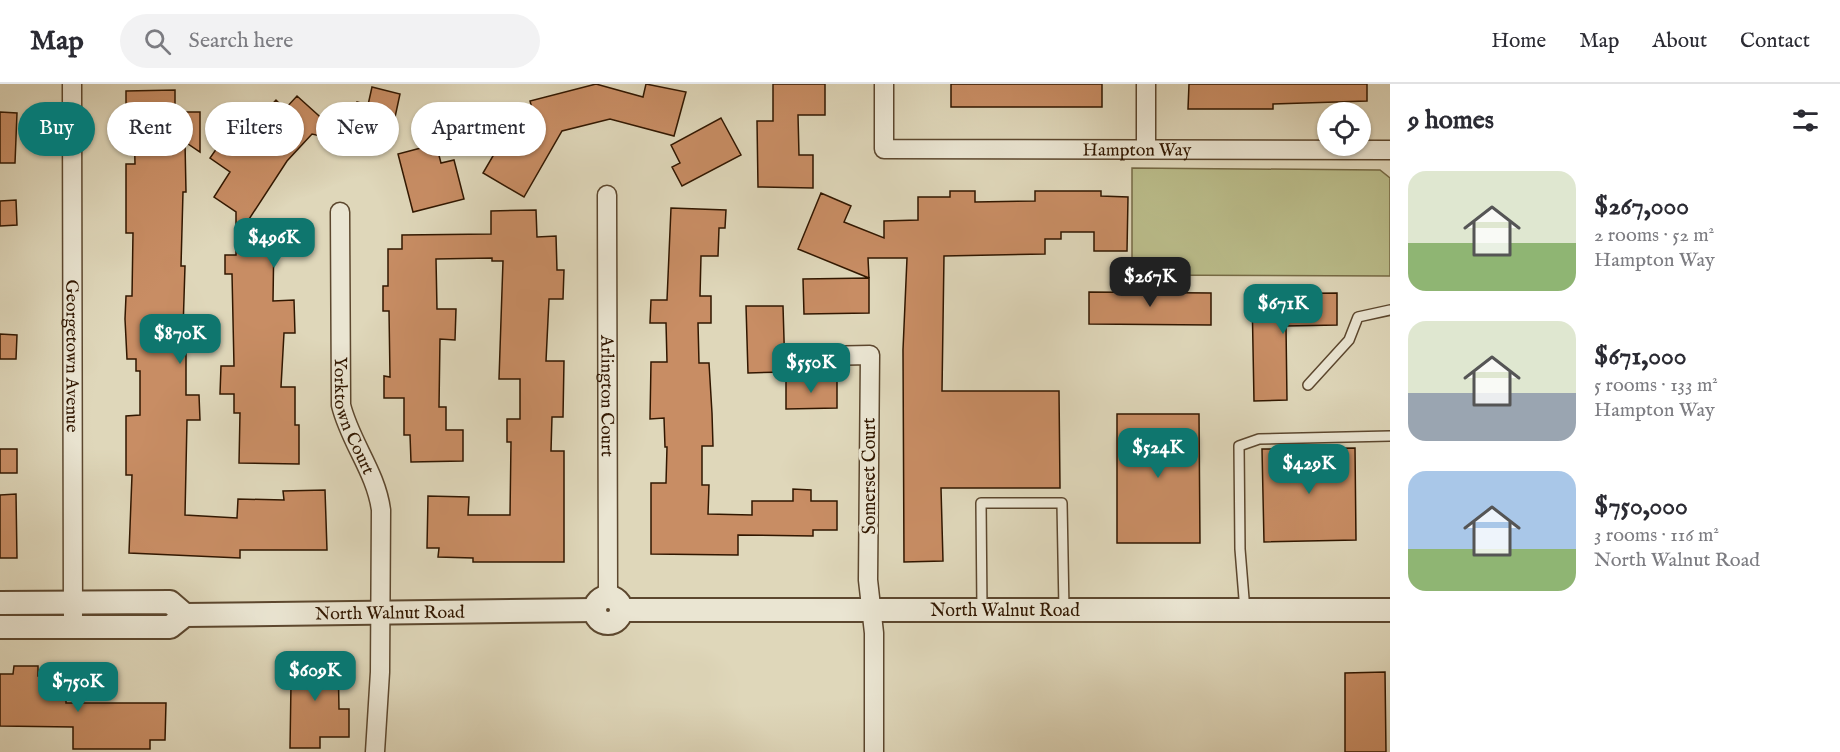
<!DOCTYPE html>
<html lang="en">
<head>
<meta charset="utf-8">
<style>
	body { margin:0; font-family:"IM FELL English",serif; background:#f2f2f3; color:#2b2b33; height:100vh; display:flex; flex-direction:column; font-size:22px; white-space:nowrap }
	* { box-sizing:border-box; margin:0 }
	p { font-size:20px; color:#7c7c81 }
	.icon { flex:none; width:33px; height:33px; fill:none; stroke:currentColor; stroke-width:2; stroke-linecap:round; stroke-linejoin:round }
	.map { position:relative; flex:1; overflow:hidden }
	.drawer { display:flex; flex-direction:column; background:#fff; width:450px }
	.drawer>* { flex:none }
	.top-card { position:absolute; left:18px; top:18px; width:570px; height:54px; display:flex; gap:12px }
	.buttons { position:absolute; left:1317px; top:18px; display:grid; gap:12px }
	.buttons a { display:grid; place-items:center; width:54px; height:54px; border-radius:50%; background:#fff; box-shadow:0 2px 4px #0004; font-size:30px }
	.price { position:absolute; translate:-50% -51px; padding:0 14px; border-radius:12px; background:#0f766e; color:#fff; font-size:20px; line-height:39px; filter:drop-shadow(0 2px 3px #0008) }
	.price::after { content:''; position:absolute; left:50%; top:36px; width:18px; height:14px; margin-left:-9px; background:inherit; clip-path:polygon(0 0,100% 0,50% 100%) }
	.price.selected { background:#222; color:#fff }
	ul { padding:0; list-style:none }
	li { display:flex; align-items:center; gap:18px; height:150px; padding:0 18px }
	li span { display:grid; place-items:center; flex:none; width:168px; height:120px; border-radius:18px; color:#555 }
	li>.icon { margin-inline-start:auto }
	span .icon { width:72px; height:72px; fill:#fffc; stroke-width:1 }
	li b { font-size:26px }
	h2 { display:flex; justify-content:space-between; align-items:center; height:72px; padding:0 18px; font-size:26px }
	.chip { padding:0 21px; border-radius:27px; background:#fff; box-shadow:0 2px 4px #0004; font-size:21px; line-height:54px }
	.chip.selected { background:#0f766e; color:#fff }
	header { display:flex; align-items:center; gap:36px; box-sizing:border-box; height:84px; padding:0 30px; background:#fff; border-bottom:2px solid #e1e1e2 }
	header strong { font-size:28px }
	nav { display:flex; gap:33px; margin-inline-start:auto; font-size:21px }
	.search { width:420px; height:54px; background:#f2f2f3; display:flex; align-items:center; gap:15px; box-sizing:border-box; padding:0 21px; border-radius:33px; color:#7c7c81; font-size:22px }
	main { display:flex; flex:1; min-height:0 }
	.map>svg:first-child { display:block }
	.green { fill:#babc8a; stroke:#766a45; stroke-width:1.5 }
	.building { fill:#c88d64; stroke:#311700; stroke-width:1.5 }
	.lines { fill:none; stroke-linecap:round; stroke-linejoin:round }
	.service-casing { stroke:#5c472e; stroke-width:12 }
	.minor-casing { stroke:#5c472e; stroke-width:21 }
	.tertiary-casing { stroke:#5c472e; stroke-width:26 }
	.service { stroke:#eae5d2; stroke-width:9 }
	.minor { stroke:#eae5d2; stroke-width:18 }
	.tertiary { stroke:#eae5d2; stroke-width:22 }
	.labels { text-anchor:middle; stroke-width:6; stroke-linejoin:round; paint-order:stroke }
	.street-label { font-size:18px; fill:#311700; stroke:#eae5d2 }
</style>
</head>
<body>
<header>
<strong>Map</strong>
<div class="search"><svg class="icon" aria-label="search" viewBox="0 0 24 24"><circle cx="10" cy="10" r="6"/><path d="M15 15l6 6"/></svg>Search here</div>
<nav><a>Home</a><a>Map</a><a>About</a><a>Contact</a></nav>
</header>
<main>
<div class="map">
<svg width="1390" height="668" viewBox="0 0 1390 668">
	<rect width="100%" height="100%" fill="#dfd7ba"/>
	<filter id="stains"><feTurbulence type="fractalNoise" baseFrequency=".00333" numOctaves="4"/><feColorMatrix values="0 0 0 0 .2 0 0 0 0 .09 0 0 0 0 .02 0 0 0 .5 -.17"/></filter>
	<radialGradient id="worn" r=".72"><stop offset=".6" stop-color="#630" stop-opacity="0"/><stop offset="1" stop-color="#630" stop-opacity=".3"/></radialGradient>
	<path class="green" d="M1132,84L1380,86L1390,94V192L1132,191Z"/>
	<path class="building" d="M596,0L643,13L646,0L686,8L674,52L610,35L562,47L524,113L483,89L511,41L541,58L530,17Z
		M773,0H825V31H798L799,71H813V104L758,103L757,37H773Z
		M951,0H1102V23H951Z
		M1189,0H1367V17L1273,20V25H1188Z
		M372,3L400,10L389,61L362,55L361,61L312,50L287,77L240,149L274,150L273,217L294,216L295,249H284L281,303H295V341H299V380L239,379L240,329H234V310H220L221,282H234L232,190H225V171H236V128L214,113L230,88L210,74L226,51L243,63L269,35L263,30L276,16L285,25L297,12L337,48L341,30L354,32L357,18L368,21Z
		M175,6V28H200V68L185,58L186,108H183L181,182H185L183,246H196L197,263H186V311H199L200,336H187L185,431L237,434L238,415L284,416L283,407L325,406L327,466H240V474L129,469L132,391H126V332L140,331V287H136V275H127L125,235L126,212H132L133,149H126V80H135L134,38H126V7Z
		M0,28L17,29L15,79H0Z
		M721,34L741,71L682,102L672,83L680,79L671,61Z
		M436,60L441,79L454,76L464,115L413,128L398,70Z
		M950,107H975V118L1035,117V107H1101V112L1128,113L1127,167H1094V148H1061V155H1045V170L944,172L942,307H1059L1060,404H941L943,477L904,478L903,266L907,174H868L869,194L798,165L821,109L851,122L844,138L884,154V137L918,136V113H950Z
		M16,116L17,141L0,142V117Z
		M671,124L726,126L725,144H719L718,172H701L700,212H711V239H698L699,279H709L712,329L713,362H702V401H709L708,430L752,431V417H793V405L811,406V417H837V446H813V452L738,451V471L651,470V399H666L667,363H665L664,334L650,335L651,278H667L666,239H650L651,216H667Z
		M536,126L537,153L556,152L557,186H564L563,215H549L546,277H564L563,333H552L551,367H564V478H473V474L438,473L439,464H427L428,412L469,413L468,431H510L511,358H507V335H520V295H499L503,177H492V174L436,175L437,225H456L455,256L440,255L439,323H446V346H463V377L411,378L410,351H404V314H384V292L390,293L389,227H383V202H388V165H402V151L491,150V127Z
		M869,194V229L804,230L803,195Z
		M1089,208L1211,209V241L1089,240Z
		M1337,209V241L1286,242L1287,316L1254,317L1252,210Z
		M746,222H783L785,288L748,289Z
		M0,250L17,251L16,275H0Z
		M786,296H837V324L786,325Z
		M1117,330H1199L1200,459H1117Z
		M1355,364L1356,456L1264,458L1262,365Z
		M0,365H17V389H0Z
		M16,410L17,474H0V411Z
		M338,573L339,625H349V653H320V664H290L291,600H288L287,574Z
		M14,582H38V592H66V619H166L165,656H150V665H73V643L0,642V590H13Z
		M1385,588L1386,668H1345V589Z"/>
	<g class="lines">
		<defs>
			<path id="service" d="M1308,301L1349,256L1358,233L1390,226
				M982,525L981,419H1062L1064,525
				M1245,527L1240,465L1239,362L1259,355L1390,352"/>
			<g id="minor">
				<path id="s1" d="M72,0L73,543"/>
				<path id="s2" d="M884,0V65L1390,66"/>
				<path d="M1146,0V65"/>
				<path id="s3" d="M607,111L608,513"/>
				<path id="s4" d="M340,128L341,321C350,358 376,388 381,426L380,588L375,668"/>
				<path d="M820,272L870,271L868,496L874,549V668"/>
			</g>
			<g id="tertiary">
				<circle cx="608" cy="526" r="13"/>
				<path d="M0,519L170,518L185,531"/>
				<path id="s5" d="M621,526H1390"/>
				<path id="s6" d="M0,543H170L185,531L594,526"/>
			</g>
		</defs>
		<use href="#service" class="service-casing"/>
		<use href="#minor" class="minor-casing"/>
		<use href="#tertiary" class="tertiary-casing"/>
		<use href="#service" class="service"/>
		<use href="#minor" class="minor"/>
		<use href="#tertiary" class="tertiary"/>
	</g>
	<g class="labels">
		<g class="street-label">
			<text dy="6" stroke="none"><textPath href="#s2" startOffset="318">Hampton Way</textPath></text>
			<text dy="6" stroke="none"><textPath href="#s1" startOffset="272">Georgetown Avenue</textPath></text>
			<text dy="6" stroke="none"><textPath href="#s3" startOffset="201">Arlington Court</textPath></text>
			<text dy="6" stroke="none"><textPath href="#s4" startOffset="206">Yorktown Court</textPath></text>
			<text transform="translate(869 392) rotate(-90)" y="6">Somerset Court</text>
			<text dy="6" stroke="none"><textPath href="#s5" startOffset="384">North Walnut Road</textPath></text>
			<text dy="6" stroke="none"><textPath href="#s6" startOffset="394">North Walnut Road</textPath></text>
		</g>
	</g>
	<rect width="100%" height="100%" filter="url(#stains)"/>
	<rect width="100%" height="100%" fill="url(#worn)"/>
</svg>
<div class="buttons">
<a><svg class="icon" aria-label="locate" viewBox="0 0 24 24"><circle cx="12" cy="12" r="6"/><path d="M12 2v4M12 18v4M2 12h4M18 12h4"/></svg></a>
</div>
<b class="price" style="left:274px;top:185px">$496K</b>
<b class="price selected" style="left:1150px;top:224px">$267K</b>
<b class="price" style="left:1283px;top:251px">$671K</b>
<b class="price" style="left:180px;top:281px">$870K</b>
<b class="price" style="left:811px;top:310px">$550K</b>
<b class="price" style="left:1158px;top:395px">$524K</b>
<b class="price" style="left:1309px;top:411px">$429K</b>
<b class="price" style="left:315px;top:618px">$609K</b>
<b class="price" style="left:78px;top:629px">$750K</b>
<div class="top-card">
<a class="chip selected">Buy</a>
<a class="chip">Rent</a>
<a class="chip">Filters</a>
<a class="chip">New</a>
<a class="chip">Apartment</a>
</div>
</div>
<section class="drawer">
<h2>9 homes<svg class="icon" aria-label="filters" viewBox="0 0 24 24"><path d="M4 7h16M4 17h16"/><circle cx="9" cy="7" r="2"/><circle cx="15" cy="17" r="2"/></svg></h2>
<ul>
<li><span style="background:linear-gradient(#dfe7d0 60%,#8fb573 0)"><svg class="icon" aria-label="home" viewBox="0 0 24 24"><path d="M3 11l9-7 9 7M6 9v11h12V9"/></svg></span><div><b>$267,000</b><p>2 rooms · 52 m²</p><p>Hampton Way</p></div></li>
<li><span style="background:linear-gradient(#dfe7d0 60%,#9aa5b1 0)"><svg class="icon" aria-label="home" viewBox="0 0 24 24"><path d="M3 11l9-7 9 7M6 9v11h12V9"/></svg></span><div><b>$671,000</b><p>5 rooms · 133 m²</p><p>Hampton Way</p></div></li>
<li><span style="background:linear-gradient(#a9c7e8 65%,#8fb573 0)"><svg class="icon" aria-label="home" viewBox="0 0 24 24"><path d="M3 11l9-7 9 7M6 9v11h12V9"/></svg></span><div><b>$750,000</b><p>3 rooms · 116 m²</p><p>North Walnut Road</p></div></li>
</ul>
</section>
</main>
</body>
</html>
